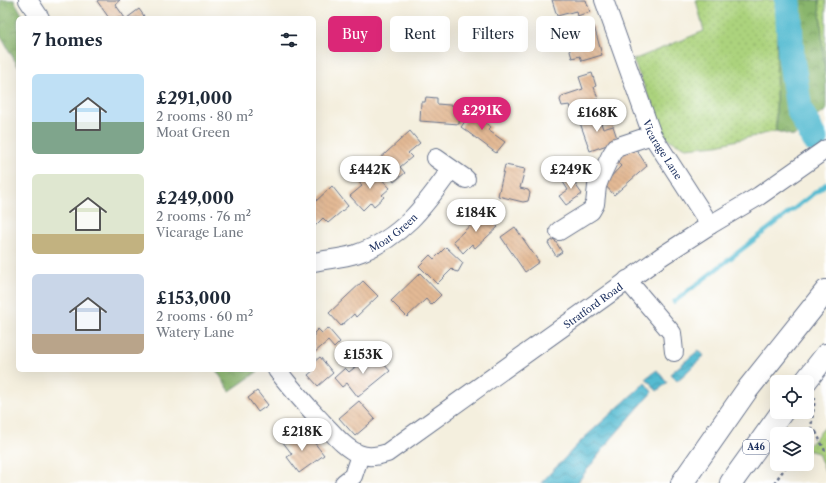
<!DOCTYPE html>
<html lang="en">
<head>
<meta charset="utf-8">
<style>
	body { margin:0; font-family:"Libre Caslon Text",serif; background:#f6f6f7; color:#1f2937; height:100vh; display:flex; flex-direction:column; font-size:15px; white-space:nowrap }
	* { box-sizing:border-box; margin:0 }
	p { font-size:13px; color:#747a83 }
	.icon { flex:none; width:22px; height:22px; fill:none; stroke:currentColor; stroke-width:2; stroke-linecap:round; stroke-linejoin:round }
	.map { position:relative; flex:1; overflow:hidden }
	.drawer { position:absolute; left:16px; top:16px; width:300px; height:356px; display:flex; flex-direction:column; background:#fff; border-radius:6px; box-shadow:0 4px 16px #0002 }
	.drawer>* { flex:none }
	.top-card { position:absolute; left:328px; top:16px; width:380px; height:36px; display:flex; gap:8px }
	.fabs { position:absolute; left:770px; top:375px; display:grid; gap:8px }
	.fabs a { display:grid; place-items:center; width:44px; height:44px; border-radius:6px; background:#fff; box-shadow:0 4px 16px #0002; font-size:20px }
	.price { position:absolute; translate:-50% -34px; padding:0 9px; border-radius:14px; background:#fff; color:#222; font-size:13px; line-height:26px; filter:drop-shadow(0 1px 2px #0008) }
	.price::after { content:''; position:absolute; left:50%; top:24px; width:12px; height:9px; margin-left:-6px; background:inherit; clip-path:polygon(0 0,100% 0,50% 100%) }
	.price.on { background:#db2777; color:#fff }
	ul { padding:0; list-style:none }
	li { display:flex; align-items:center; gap:12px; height:100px; padding:0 16px }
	li span { display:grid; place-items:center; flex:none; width:112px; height:80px; border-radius:6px; color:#555 }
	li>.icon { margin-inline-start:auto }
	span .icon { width:48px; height:48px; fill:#fffc; stroke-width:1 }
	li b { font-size:17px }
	h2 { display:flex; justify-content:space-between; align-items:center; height:48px; padding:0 16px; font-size:17px }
	.chip { padding:0 14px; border-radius:6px; background:#fff; box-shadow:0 4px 16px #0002; font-size:14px; line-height:36px }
	.chip.on { background:#db2777; color:#fff }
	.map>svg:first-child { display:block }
	.grass { fill:url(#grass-dots); stroke:#64816e }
	.forest { fill:url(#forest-crowns); stroke:#527265 }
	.water { fill:url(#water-waves); stroke:#387598 }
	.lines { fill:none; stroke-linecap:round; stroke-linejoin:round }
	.stream { stroke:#54bbd1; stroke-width:4.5 }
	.river { stroke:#54bbd1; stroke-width:27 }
	.building { fill:url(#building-back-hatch) }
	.minor-casing { stroke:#67728b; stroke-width:20 }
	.highway-casing { stroke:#67728b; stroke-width:24 }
	.path { stroke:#67728b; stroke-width:2.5; stroke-dasharray:3 3; stroke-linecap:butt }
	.minor { stroke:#fff; stroke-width:18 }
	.highway { stroke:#fff; stroke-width:22 }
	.labels { text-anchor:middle; stroke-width:3.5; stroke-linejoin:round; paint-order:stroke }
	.shield { fill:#fff; stroke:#5f6d8e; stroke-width:1 }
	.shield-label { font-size:9px; font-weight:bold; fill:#1b2f5e }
	.street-label { font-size:10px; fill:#1b2f5e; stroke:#fff }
</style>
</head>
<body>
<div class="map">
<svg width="826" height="483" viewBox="0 0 826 483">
	<defs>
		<pattern id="grass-dots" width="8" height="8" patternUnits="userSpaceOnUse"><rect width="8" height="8" fill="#acd37d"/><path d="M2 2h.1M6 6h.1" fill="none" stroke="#93b56e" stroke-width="1.8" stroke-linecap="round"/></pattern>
		<pattern id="forest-crowns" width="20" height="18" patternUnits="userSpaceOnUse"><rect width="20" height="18" fill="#89b56c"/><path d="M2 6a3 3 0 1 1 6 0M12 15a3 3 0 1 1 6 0" fill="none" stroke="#6f945c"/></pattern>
		<pattern id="water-waves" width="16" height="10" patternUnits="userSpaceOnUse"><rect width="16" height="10" fill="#54bbd1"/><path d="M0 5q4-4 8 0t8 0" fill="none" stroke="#4598ad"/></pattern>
		<pattern id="building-back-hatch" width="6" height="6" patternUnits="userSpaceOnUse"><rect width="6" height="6" fill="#e3b994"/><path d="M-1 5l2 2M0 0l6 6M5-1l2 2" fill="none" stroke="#c29f82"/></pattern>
	</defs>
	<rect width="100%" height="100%" fill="#fff"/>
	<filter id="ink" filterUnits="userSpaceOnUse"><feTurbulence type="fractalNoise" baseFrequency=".025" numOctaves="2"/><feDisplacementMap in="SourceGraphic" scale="8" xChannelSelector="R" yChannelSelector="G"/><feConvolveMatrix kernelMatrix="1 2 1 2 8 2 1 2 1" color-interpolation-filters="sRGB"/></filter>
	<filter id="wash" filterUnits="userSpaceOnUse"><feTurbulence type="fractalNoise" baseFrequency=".012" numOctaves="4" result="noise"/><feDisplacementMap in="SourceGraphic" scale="16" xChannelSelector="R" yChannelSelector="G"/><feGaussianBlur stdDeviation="0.9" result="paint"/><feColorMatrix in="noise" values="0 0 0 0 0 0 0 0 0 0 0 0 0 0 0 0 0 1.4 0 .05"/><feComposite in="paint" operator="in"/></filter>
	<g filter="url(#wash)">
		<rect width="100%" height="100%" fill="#f4efde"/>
		<path class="grass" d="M696,0H777L776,131L717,145L686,148L666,138L633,60L704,31Z
			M819,0H826L825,85V84Z
			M826,426V474L818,453L807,450V447Z"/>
		<path class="forest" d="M0,0H14L24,18H18V66L0,35Z
			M777,0H819L826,84V110L794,136L776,131Z
			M216,370H260L230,391Z"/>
		<path class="water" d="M699,350L704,356L677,381L670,374Z
			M657,370L667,383L657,391L646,378Z
			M645,383L652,392L611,439L577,483H541L583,439Z"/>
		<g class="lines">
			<path class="stream" d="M674,302L826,184"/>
			<path class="river" d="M788,0L791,57L799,109L814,139"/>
		</g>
		<g id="blocks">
			<path class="building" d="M99,0H120L115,4L125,18H109L97,1Z
				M552,0H586L590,12L577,16L576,11L557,16Z
				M139,9L144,16L142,18H127Z
				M594,26L602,55L582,61L580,56L572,58L567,41L577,38L575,32Z
				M592,73L596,86L594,87L598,99L595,100L598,108L574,116L570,105L562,106L560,100L562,96L583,89L579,77Z
				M426,97L437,98V104L461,106L459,124L420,121L421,102H425Z
				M473,110L482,111L479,118L491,127L488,130L505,142L496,153L461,127Z
				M598,114L603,129L613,126L618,141L590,151L579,120Z
				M410,131L420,143L408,153L412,157L400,167L405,173L394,182L376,162Z
				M634,146L647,166L614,195L604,184L621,166L613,157Z
				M505,165L525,169L520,188L528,190L530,193L528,201L523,202L498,196Z
				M361,172H366L371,178L376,173L390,188L382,195L384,197L374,206L371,202L363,210L350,196L362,186L357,179L358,175Z
				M574,173L580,180L575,184L582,194L566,205L559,196L568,190L563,182Z
				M332,186L348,206L328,223L323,218L314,227V203Z
				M485,212L498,227L475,248L472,244L463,253L453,241Z
				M515,227L539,262L525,272L501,237Z
				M554,239L562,252L556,256L548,243Z
				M446,247L463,263L458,272L454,271L452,269L437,284L419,266L430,255L434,259Z
				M420,273L441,295L431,305L426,299L407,317L391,301Z
				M363,281L378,296L356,317L354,314L341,326L329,313Z
				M328,328L340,342L334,348L328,341L314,353V333L318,329L322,333Z
				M374,352L390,371L358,397L347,383L342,387L334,378L345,368L349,372Z
				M320,357L333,373L318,386L308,375L314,370V362Z
				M257,391L268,405L258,412L248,398Z
				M359,401L375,419L355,436L339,418Z
				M296,431L304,442L310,437L324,455L299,473L287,457L292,454L282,441Z"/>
		</g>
	</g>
	<g filter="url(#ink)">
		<use href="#blocks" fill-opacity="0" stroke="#67728b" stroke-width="1"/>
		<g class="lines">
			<defs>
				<g id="minor">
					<path d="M28,0L40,18"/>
					<path id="s1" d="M604,0L652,135L710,225"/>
					<path d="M436,158L466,179"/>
					<path d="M559,231L591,211L595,204L597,186L600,178L611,155L616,147L652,135"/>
					<path id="s2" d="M314,262C328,259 343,258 356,254C401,239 425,206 451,169"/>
					<path d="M627,280L672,333L674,352"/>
					<path id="s3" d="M277,370C291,388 306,405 322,422C333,433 344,448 359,454C368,458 378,456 387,453L662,256L710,225L759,196L826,149"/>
					<path d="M344,483L353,476L360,455"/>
				</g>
				<path id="highway" d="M805,382L826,355
					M682,483L747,390L826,291
					M731,483L782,412"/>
			</defs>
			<use href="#minor" class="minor-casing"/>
			<use href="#highway" class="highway-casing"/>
			<path class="path" d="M816,432L826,453
				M807,442L816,432L811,428L815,398
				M774,483L788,464"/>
			<use href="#minor" class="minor"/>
			<use href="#highway" class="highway"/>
		</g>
	</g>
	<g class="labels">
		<rect class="shield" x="743" y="440" width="26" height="14" rx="3"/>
		<g class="shield-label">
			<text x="756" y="450">A46</text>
		</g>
		<g class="street-label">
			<text dy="4" stroke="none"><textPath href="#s1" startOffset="161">Vicarage Lane</textPath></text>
			<text dy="4" stroke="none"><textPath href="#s2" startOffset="86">Moat Green</textPath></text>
			<text dy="4" stroke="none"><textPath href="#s3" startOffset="400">Stratford Road</textPath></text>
		</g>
	</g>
</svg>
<div class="fabs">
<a><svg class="icon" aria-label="locate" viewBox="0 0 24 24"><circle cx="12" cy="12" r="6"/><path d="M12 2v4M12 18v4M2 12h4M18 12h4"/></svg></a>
<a><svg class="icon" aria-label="layers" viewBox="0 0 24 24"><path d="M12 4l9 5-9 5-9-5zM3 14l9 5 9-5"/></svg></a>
</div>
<b class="price on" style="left:482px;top:131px">£291K</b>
<b class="price" style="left:597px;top:133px">£168K</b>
<b class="price" style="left:370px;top:190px">£442K</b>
<b class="price" style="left:571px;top:190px">£249K</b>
<b class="price" style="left:476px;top:233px">£184K</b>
<b class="price" style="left:363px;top:375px">£153K</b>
<b class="price" style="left:302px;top:452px">£218K</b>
<div class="top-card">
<a class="chip on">Buy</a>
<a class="chip">Rent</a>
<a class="chip">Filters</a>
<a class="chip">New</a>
</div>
<section class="drawer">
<h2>7 homes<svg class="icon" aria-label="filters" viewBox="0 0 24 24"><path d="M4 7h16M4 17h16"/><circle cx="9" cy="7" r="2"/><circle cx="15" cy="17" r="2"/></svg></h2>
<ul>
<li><span style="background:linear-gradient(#bfe0f5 60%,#7fa58c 0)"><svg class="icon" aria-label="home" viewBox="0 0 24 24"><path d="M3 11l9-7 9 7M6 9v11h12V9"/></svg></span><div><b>£291,000</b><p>2 rooms · 80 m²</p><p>Moat Green</p></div></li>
<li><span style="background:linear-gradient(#dfe7d0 75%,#c2b280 0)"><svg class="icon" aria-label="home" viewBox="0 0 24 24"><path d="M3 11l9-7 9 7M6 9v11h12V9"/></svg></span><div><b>£249,000</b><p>2 rooms · 76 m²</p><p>Vicarage Lane</p></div></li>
<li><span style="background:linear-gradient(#c9d6e8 75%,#b9a48a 0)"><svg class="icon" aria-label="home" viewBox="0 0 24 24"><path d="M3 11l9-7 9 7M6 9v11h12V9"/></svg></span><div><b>£153,000</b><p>2 rooms · 60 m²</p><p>Watery Lane</p></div></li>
</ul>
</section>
</div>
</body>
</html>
